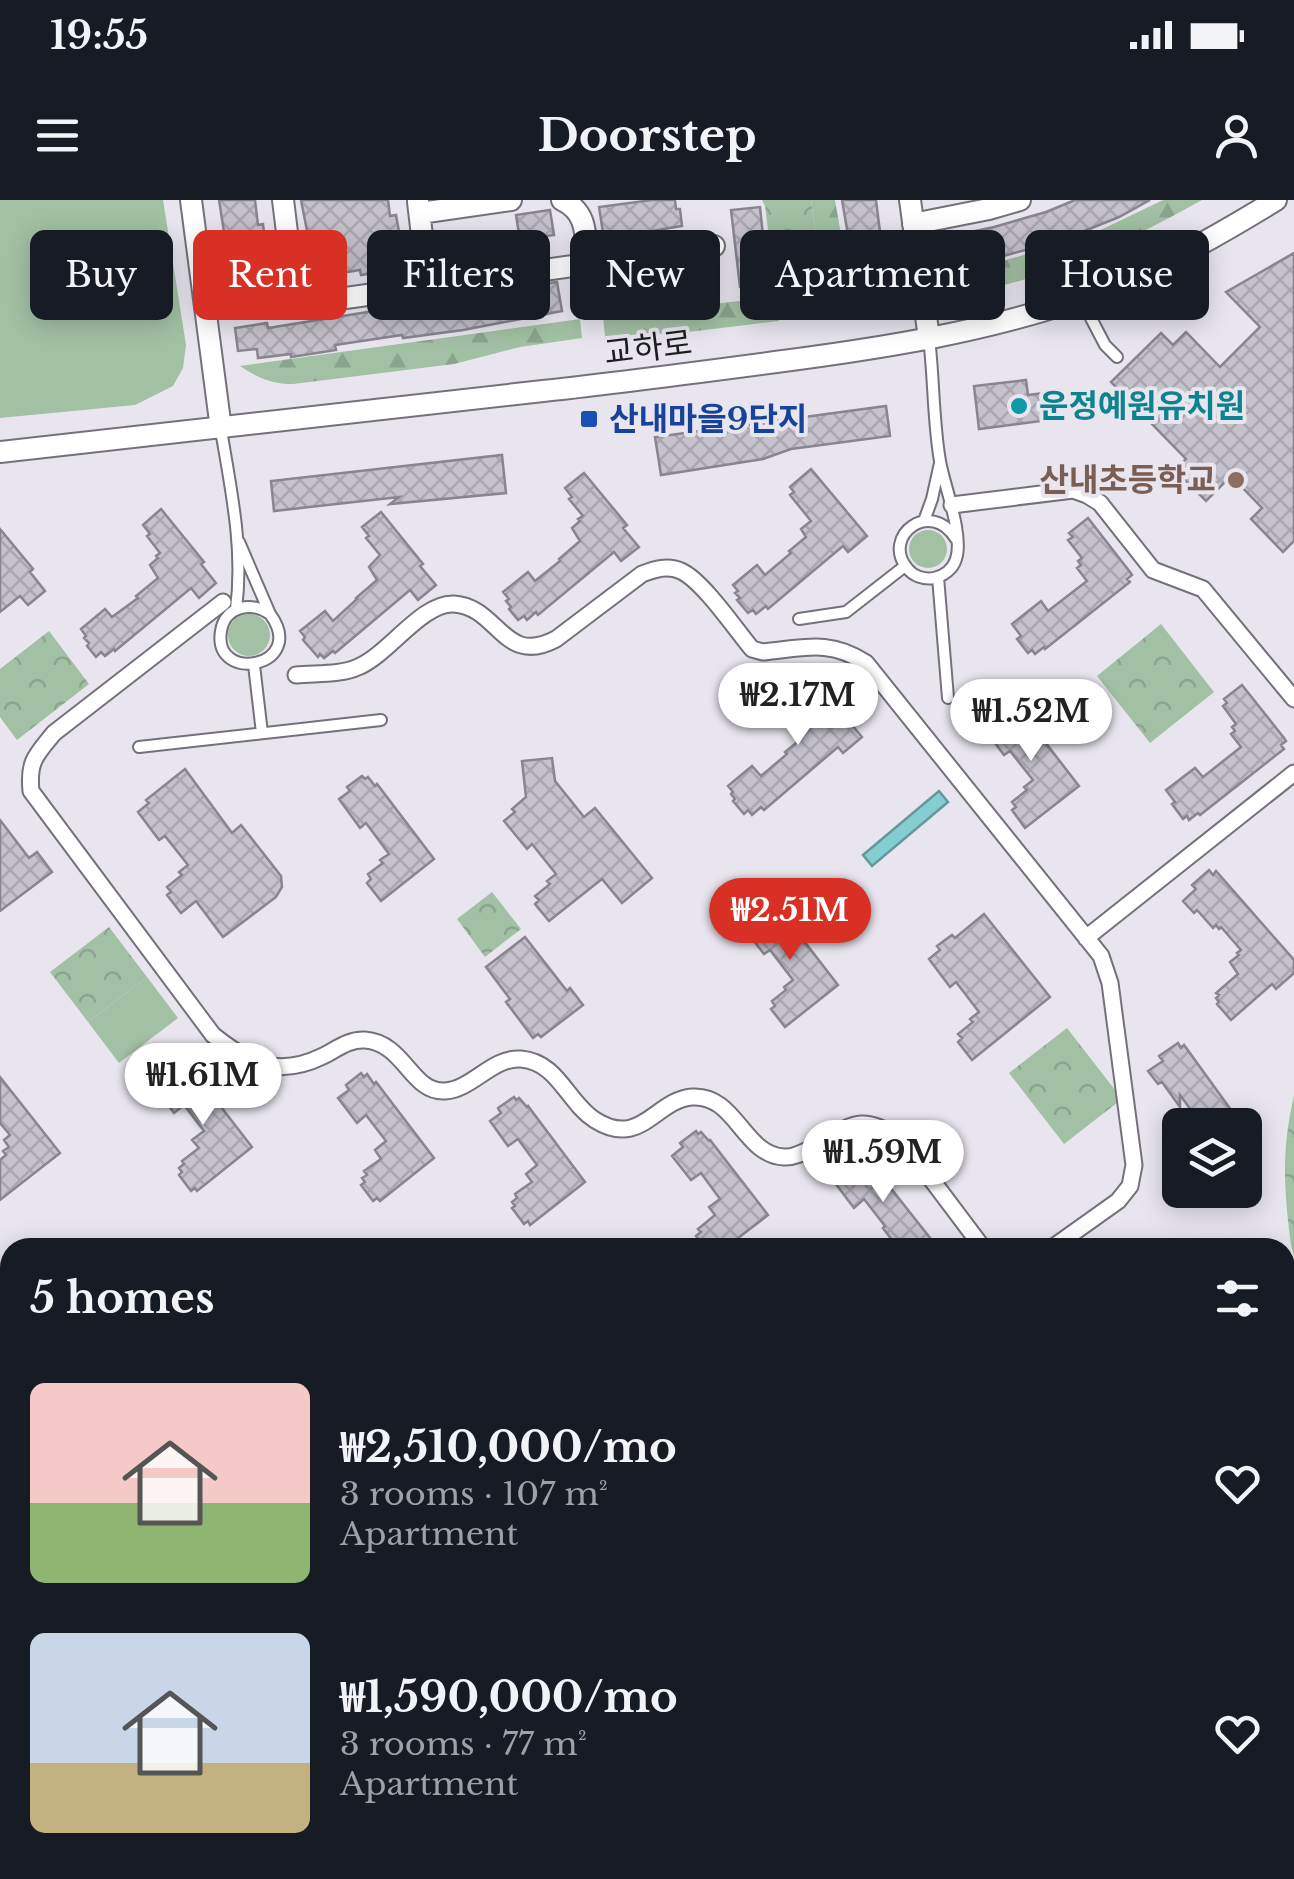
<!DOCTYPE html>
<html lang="en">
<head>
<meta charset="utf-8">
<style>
	body { margin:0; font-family:"Libre Baskerville","Noto Sans KR",serif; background:#20242c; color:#f1f3f6; height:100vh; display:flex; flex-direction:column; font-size:38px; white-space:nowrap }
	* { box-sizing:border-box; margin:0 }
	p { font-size:32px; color:#9ea1a6 }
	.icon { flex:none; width:55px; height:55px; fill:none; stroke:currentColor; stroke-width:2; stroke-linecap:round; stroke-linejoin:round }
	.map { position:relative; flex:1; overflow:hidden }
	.drawer { position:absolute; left:0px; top:1038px; width:1295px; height:642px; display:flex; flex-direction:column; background:#171b24; border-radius:30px 30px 0 0; box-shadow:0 5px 25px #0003 }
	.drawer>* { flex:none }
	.hud { position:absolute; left:30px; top:30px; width:1235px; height:90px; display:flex; gap:20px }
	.controls { position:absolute; left:1162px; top:908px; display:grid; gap:20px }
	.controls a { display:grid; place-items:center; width:100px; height:100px; border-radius:15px; background:#171b24; box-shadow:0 5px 25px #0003; font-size:50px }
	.price { position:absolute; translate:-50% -85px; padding:0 22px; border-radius:35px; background:#fff; color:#222; font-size:32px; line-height:65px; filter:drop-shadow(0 2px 5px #0008) }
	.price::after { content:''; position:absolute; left:50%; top:60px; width:30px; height:22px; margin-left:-15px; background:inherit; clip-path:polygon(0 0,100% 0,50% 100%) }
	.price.on { background:#d93025; color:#fff }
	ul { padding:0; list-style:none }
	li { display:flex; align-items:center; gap:30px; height:250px; padding:0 30px }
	li span { display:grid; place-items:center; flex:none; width:280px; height:200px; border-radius:15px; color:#555 }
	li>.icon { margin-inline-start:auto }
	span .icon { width:120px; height:120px; fill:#fffc; stroke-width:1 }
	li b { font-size:42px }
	h2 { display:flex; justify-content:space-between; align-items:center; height:120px; padding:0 30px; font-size:42px }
	.chip { padding:0 35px; border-radius:15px; background:#171b24; box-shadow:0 5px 25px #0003; font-size:35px; line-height:90px }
	.chip.on { background:#d93025; color:#fff }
	.status { display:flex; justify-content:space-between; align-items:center; height:70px; padding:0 50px; background:#171b24; direction:ltr }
	.status svg { height:28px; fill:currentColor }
	header { display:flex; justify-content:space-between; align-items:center; height:130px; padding:0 30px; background:#171b24; font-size:45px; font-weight:700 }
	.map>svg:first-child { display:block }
	.green { fill:#a2c0a4 }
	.forest { fill:url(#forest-firs) }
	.park { fill:url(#park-crowns) }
	.water { fill:#84cdd0; stroke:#65989b; stroke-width:2.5 }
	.building { fill:url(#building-cross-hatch); stroke:#88858f; stroke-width:2.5 }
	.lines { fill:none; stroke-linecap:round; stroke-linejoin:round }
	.secondary-tunnel { stroke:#bfbdc6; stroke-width:28; stroke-dasharray:28 14; stroke-linecap:butt }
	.service-casing { stroke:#73717a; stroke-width:14 }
	.pedestrian-casing { stroke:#73717a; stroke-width:19 }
	.minor-casing { stroke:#73717a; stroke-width:24 }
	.secondary-casing { stroke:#73717a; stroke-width:31 }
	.service { stroke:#fff; stroke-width:10 }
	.pedestrian { stroke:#fff; stroke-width:15 }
	.minor { stroke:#fff; stroke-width:20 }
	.secondary { stroke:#fff; stroke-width:28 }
	.culture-dot { fill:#0f9aa8; stroke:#e8e5ef; stroke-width:4 }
	.transit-dot { fill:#1a4fb4; stroke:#e8e5ef; stroke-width:4 }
	.education-dot { fill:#8d6e63; stroke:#e8e5ef; stroke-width:4 }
	.labels { text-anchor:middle; stroke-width:8; stroke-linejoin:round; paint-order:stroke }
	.street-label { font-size:32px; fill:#1d1c20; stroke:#e8e5ef }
	.culture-label { font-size:32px; font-weight:bold; fill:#0d838f; stroke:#e8e5ef; text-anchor:start }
	.transit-label { font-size:32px; font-weight:bold; fill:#164399; stroke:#e8e5ef; text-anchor:start }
	.education-label { font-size:32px; font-weight:bold; fill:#785e54; stroke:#e8e5ef; text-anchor:end }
</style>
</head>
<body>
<div class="status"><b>19:55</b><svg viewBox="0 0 49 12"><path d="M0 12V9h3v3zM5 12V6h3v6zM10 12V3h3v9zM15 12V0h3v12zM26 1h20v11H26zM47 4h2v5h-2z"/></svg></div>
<header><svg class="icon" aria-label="menu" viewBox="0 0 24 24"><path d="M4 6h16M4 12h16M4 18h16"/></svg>Doorstep<svg class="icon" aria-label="person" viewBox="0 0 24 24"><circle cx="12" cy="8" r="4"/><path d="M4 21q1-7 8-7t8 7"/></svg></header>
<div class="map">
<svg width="1294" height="1679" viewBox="0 0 1294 1679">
	<defs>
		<pattern id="forest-firs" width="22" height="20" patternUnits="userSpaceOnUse" patternTransform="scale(2.5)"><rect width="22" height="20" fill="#a2c0a4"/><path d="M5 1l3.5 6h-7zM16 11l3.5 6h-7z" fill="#8ba48d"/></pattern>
		<pattern id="park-crowns" width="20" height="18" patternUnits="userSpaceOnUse" patternTransform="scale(2.5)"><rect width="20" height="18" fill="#a2c0a4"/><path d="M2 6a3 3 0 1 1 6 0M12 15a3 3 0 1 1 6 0" fill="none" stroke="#8ba48d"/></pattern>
		<pattern id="building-cross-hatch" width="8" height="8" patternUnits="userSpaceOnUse" patternTransform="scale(2.5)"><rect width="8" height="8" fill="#c5c2cd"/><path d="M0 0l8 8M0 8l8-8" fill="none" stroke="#a9a6b0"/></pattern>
	</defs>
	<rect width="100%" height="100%" fill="#e8e5ef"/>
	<path class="green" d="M0,0H163L186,145L183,168L173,186L135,205L0,218Z
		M909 349a19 19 0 1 1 38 0a19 19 0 1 1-38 0Z
		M228 435a21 21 0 1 1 42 0a21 21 0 1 1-42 0Z
		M147,777L178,818L119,863L88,822Z"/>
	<path class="forest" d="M811,0H835L851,92L895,84L897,97L892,103L828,114Z
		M1163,0H1202C1159,24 1114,47 1068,65C1034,78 998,87 962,96L957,92L947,77L1086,37Z
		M776,97L779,121L680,133L605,136L603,116Z
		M580,119L582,138L520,147L454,164L293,184C272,184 258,178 240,166Z
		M10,1061V1148L0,1149V1062Z
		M1285,1344L1294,1348V1460L1285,1456Z"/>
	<path class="park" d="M762,0H811L823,81L775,86L765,6Z
		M1161,424L1214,492L1150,543L1097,476Z
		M49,431L89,484L17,540L0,517V469Z
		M492,692L521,729L485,757L457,719Z
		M109,727L147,777L88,822L50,772Z
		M1067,828L1122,899L1064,944L1009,873Z
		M1294,896V1055L1291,1045C1284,991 1281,950 1294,896Z"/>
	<path class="water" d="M939,591L948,602L872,666L863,655Z"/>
	<path class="building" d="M219,0H255L258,25L263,24L266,52L259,53L262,79L232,83Z
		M301,0H388L390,16L396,15L399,32L375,35L380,72L361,75L360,70L316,77Z
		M652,0H675L676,9H680L682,26L604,39L599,7Z
		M842,0H876L883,56L877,57L881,83L857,87Z
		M1075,0H1150L1119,17L1062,40L996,58L944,70L938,39L994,27L1046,12Z
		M760,7L768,84L740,87L731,10Z
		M550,10L554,35L520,40L516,15Z
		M1294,53V341L1283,352L1251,319L1262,308L1231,276L1206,301L1175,270L1186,259L1111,182L1161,133L1173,145L1186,132L1220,167L1260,127L1226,92Z
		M689,67L690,80L701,79L704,102L612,110L609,79Z
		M557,82L562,111L463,130L403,138L402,135L335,145L336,150L291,157V154L258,158L257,149L238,151L235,128L267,123L268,128L480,94L481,100L517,95L516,88Z
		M1026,180L1028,195L1061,191L1064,218L979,229L974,186Z
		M886,206L890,236L791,249L763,259L661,275L655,237Z
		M502,255L506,293L390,304L399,297L274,311L271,281Z
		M811,269L867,336L848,352L843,346L768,409L766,406L756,414L753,410L748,413L737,400L740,398L735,393L738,391L733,385L757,365L765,375L791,353L789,351L806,337L801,329L811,321L790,295L794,292L790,287Z
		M584,273L627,325L623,328L639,347L621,361L614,352L538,415L536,412L527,420L524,416L518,420L509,409L511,407L506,401L509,399L503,392L528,372L535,381L560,361L559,359L580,341L572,328L580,321L578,319L583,316L569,299L572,297L565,288Z
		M161,309L204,362L201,364L216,383L199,398L191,388L115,451L114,449L105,456L101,452L96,457L87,446L89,443L84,438L86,436L81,429L105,409L112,417L138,398L136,396L158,378L150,365L158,358L156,356L160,353L147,336L150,334L143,325Z
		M381,312L423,364L420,366L436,385L418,400L410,390L335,453L333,451L324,458L320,454L318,457L303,440L305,437L300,431L325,411L333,421L357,399L356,398L377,380L369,367L380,355L366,338L369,336L362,327Z
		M1088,318L1130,372L1132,375L1127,379L1130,382L1045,449L1044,447L1035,454L1032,450L1028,453L1017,439L1021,436L1012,424L1041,401L1048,411L1087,381L1077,368L1081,365L1078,361L1082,358L1068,340L1073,337L1069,333Z
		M0,329L33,369L30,372L45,391L28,405L20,396L0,412Z
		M804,473L806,475L809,473L862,537L843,553L838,547L764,610L761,607L752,615L748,610L744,614L733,601L735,599L731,594L733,592L728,586L752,566L761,576L787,554L785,552L802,538L796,531L806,522L789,501L793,498L789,493L792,491L788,486Z
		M1242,485L1284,538L1286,541L1281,545L1284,549L1200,615L1198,613L1189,620L1187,616L1183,619L1172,604L1175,602L1166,590L1195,568L1203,577L1241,547L1231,534L1235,531L1232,527L1236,524L1223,506L1227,503L1224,499Z
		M1006,503L1008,507L1012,504L1018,513L1021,511L1079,586L1025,628L1012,610L1016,607L1012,602L1027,590L1024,587L1033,580L1010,551L1004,555L983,527L994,518L991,514Z
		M552,558L555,581L584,617L595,608L652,678L622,703L602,679L549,721L535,704L539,700L535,696L550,684L547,681L556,674L532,644L527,649L504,621L515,612L512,609L526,597L522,561Z
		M185,569L232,633L241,625L281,676L282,687L276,697L223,737L196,701L181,713L167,695L171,692L167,687L182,675L179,672L188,665L165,636L159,640L138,612L149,603L146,600Z
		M362,576L365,579L368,577L375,586L377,584L434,659L381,701L367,683L371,679L368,674L383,663L380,660L389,654L366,623L360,628L339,599L350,591L347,587Z
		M0,620L29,658L37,652L52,672L0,711Z
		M1209,670L1213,675L1216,671L1294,760V773L1276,789L1272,784L1231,820L1217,804L1219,802L1216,798L1219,795L1216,793L1238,774L1230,762L1239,755L1237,753L1241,750L1221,727L1219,729L1216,725L1213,728L1197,710L1194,713L1183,701L1196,689L1192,685Z
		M765,703L768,706L771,703L778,712L780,710L838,785L785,827L771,809L775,806L772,801L786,790L784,787L793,780L770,750L764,754L742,726L754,717L751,714Z
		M984,714L1050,797L972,860L958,842L962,838L958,834L973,822L970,819L979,812L956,782L950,787L929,759L940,750L937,746L952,735L955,738Z
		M525,737L567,791L570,788L583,805L541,837L538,834L533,838L506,802L510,799L486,767Z
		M1178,843L1181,848L1184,845L1242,925H1202L1180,895V907L1162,882L1158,884L1148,871L1163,861L1159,856Z
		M179,863L181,867L185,864L192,874L194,872L252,947L197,991L195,988L191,991L179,975L182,972L179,968L184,964L182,961L199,948L192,940L204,931L184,905L174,913L156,888L167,880L164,875Z
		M361,873L364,877L367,874L374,884L376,882L434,958L380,1001L377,998L373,1001L361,985L365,982L362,978L367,975L364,971L381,959L375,950L386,941L366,915L357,923L338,898L349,890L346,885Z
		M0,877L60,953L0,1000V960L6,955L3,951L9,947L4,940L10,935L0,923Z
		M514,897L516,900L519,898L527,907L528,906L585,982L530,1025L528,1021L524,1024L512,1008L515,1006L512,1002L517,998L515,994L532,982L526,974L537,965L518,939L508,946L490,921L501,913L498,908Z
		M696,931L698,934L701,932L709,941L710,940L768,1015L725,1048H705L696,1036L701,1032L698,1029L715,1015L709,1007L720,999L701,973L691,980L672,956L683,947L680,943Z
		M856,959L859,963L863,960L871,969L874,967L938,1048H898L883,1028L885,1026L864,999L854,1008L835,983L841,978L839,976L844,971L842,969Z"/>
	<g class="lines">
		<path class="secondary-tunnel" d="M0,1207L10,1205
			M0,1241L10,1239"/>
		<defs>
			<path id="service" d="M1081,99L1105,145L1117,157
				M929,138C934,179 933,221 940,261C944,285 964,335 956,359C953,369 944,376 934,378C924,380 913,376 907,368C881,336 931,298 956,339
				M221,230C231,290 244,349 236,409
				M924,321L932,299L940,263
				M239,342L270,414C309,467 212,485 221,431C225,406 252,401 270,414
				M938,377L948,498
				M799,419L846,412L905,366
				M254,465L262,533
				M139,547L381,520"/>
			<path id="pedestrian" d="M952,305L1073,290L1087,295L1100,303L1153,370L1203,389L1294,499
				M223,402L54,533C36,555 28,561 31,591L213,835C249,864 278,878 323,856C337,849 349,839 365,840C405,843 411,893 445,891C473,889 492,857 521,859C558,862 567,902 595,920C641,949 655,900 692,897C736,894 743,955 784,957C793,958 804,952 812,948C851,927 857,911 901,939L983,1048
				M296,475C315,473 341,475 358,467C388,455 422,402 454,404C499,407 503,467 556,439L642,374C655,369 668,365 681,371C703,381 736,430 752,449L763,452C804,448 830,439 866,463L1101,756L1110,783L1134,965L1130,986L1118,1001L1052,1048
				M1086,738L1294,573"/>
			<path id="minor" d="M191,0L221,229
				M283,0L296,105L714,46
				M562,0C589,13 585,37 588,64
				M910,0L929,138
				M418,2L428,86
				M420,13L511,0
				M913,24L989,9L1020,0
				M0,252C181,233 362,212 543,191C626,182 709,171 791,160C889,147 987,131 1080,99C1149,75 1214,38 1276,0"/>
			<path id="secondary" d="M0,1178L10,1176
				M0,1275L10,1274
				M1285,1475L1294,1479
				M1285,1544L1294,1548"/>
		</defs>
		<use href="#service" class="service-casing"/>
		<use href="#pedestrian" class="pedestrian-casing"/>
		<use href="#minor" class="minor-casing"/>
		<use href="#secondary" class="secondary-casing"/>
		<use href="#service" class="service"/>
		<use href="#pedestrian" class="pedestrian"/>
		<use href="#minor" class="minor"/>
		<use href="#secondary" class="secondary"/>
	</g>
	<circle class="culture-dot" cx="1019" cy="206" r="10"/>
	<rect class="transit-dot" x="579" y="209" width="20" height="20" rx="5"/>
	<circle class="education-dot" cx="1236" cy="280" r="10"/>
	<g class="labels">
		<g class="street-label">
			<text transform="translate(648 148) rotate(-7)" y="11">교하로</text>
		</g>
		<g class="culture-label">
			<text x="1039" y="217">운정예원유치원</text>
		</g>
		<g class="transit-label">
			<text x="609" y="230">산내마을9단지</text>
		</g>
		<g class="education-label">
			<text x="1216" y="291">산내초등학교</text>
		</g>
	</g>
</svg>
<div class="controls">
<a><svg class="icon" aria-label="layers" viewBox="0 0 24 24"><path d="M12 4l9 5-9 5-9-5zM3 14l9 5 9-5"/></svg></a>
</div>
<b class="price" style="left:798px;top:548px">₩2.17M</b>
<b class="price" style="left:1031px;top:564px">₩1.52M</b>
<b class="price on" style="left:790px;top:763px">₩2.51M</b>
<b class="price" style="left:203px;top:928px">₩1.61M</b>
<b class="price" style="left:883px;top:1005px">₩1.59M</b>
<div class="hud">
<a class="chip">Buy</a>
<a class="chip on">Rent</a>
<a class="chip">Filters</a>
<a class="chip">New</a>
<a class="chip">Apartment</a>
<a class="chip">House</a>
</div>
<section class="drawer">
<h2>5 homes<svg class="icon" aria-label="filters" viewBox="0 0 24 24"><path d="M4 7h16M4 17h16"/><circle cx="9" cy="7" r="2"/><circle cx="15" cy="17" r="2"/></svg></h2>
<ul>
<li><span style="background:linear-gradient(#f6c9c9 60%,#8fb573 0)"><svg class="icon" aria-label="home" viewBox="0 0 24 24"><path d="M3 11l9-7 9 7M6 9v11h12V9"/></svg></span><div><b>₩2,510,000/mo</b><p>3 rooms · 107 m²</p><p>Apartment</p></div><svg class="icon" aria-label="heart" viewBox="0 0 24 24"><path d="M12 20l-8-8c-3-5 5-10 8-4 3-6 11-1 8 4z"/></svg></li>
<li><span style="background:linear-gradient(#c9d6e8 65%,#c2b280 0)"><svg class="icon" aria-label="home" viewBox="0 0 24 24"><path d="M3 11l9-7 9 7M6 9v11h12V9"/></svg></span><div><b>₩1,590,000/mo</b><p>3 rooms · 77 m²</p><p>Apartment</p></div><svg class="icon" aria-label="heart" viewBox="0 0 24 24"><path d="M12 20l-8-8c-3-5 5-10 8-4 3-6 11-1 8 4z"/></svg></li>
</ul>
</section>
</div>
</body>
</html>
